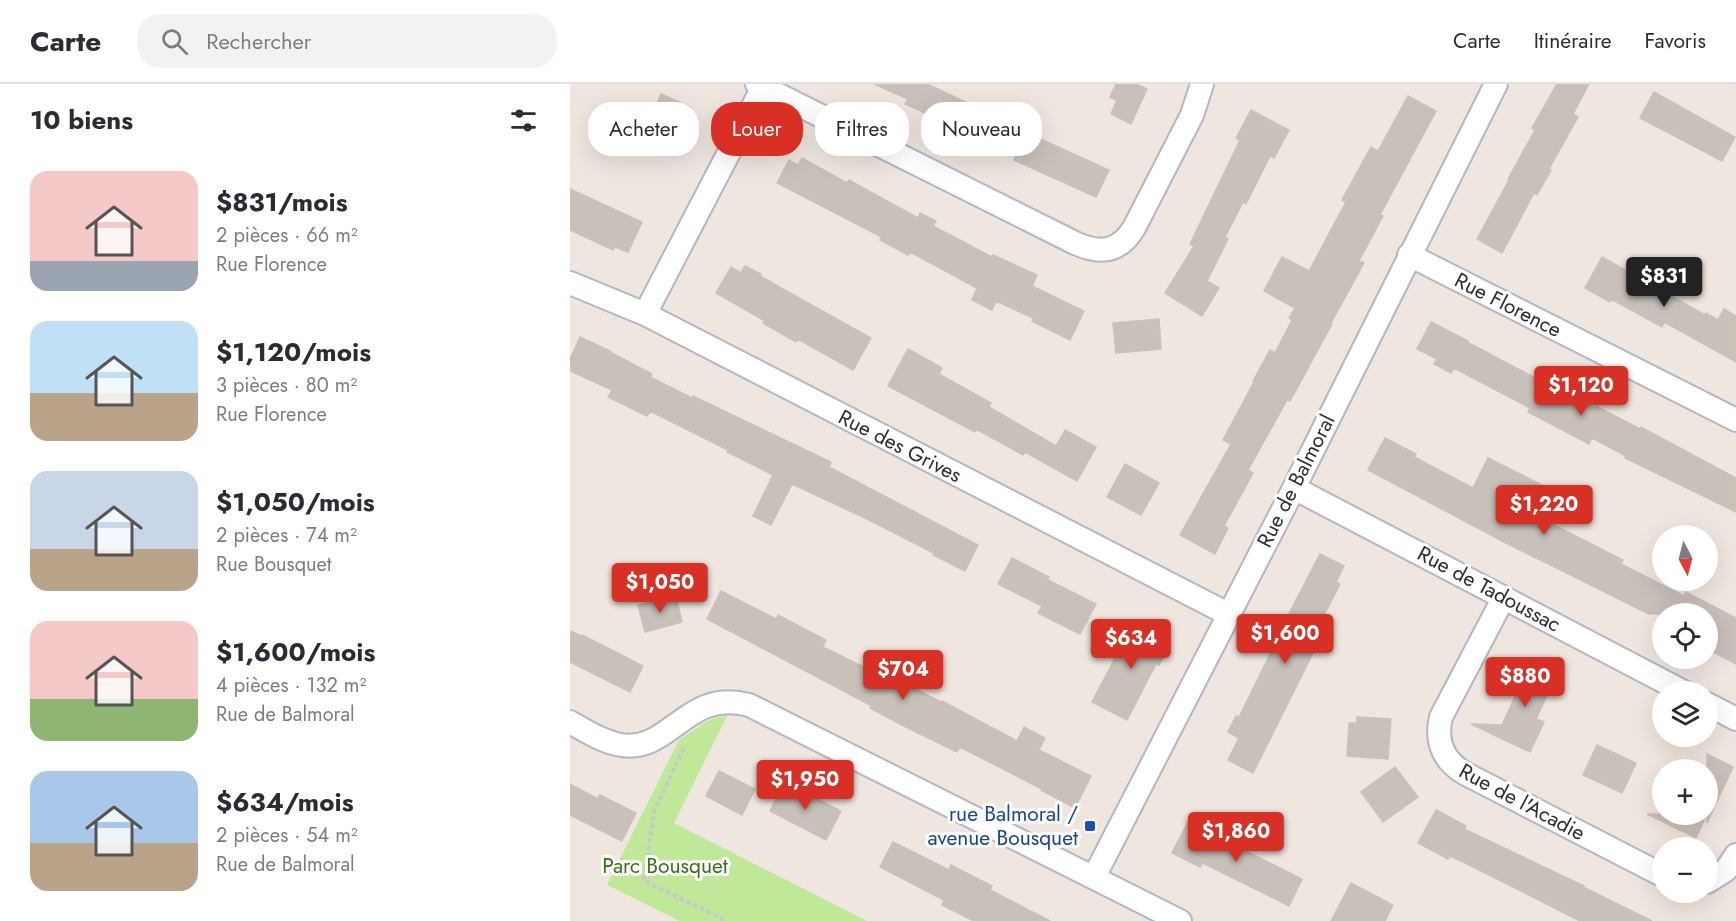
<!DOCTYPE html>
<html lang="fr">
<head>
<meta charset="utf-8">
<style>
	body { margin:0; font-family:Jost,sans-serif; background:#f2f2f3; color:#2b2b33; height:100vh; display:flex; flex-direction:column; font-size:22px; white-space:nowrap }
	* { box-sizing:border-box; margin:0 }
	p { font-size:20px; color:#7c7c81 }
	.icon { flex:none; width:33px; height:33px; fill:none; stroke:currentColor; stroke-width:2; stroke-linecap:round; stroke-linejoin:round }
	.map { position:relative; flex:1; overflow:hidden }
	.sheet { display:flex; flex-direction:column; background:#fff; width:570px }
	.sheet>* { flex:none }
	.guide { position:absolute; left:18px; top:18px; width:570px; height:54px; display:flex; gap:12px }
	.needle { width:39px; rotate:173deg }
	.buttons { position:absolute; left:1082px; top:441px; display:grid; gap:12px }
	.buttons a { display:grid; place-items:center; width:66px; height:66px; border-radius:50%; background:#fff; box-shadow:0 6px 24px #0002; font-size:30px }
	.price { position:absolute; translate:-50% -51px; padding:0 14px; border-radius:6px; background:#d93025; color:#fff; font-size:20px; line-height:39px; filter:drop-shadow(0 2px 3px #0008) }
	.price::after { content:''; position:absolute; left:50%; top:36px; width:18px; height:14px; margin-left:-9px; background:inherit; clip-path:polygon(0 0,100% 0,50% 100%) }
	.price.current { background:#222; color:#fff }
	ul { padding:0; list-style:none }
	li { display:flex; align-items:center; gap:18px; height:150px; padding:0 30px }
	li span { display:grid; place-items:center; flex:none; width:168px; height:120px; border-radius:18px; color:#555 }
	li>.icon { margin-inline-start:auto }
	span .icon { width:72px; height:72px; fill:#fffc; stroke-width:1 }
	li b { font-size:26px }
	h2 { display:flex; justify-content:space-between; align-items:center; height:72px; padding:0 30px; font-size:26px }
	.tag { padding:0 21px; border-radius:24px; background:#fff; box-shadow:0 6px 24px #0002; font-size:21px; line-height:54px }
	.tag.current { background:#d93025; color:#fff }
	header { display:flex; align-items:center; gap:36px; box-sizing:border-box; height:84px; padding:0 30px; background:#fff; border-bottom:2px solid #e1e1e2 }
	header strong { font-size:28px }
	nav { display:flex; gap:33px; margin-inline-start:auto; font-size:21px }
	.search { width:420px; height:54px; background:#f2f2f3; display:flex; align-items:center; gap:15px; box-sizing:border-box; padding:0 21px; border-radius:24px; color:#7c7c81; font-size:22px }
	main { display:flex; flex:1; min-height:0 }
	.map>svg:first-child { display:block }
	.green { fill:#c0e899 }
	.building { fill:#c8c1ba; stroke:#cbc1b8; stroke-width:1.5 }
	.lines { fill:none; stroke-linecap:round; stroke-linejoin:round }
	.minor-casing { stroke:#b3b7c1; stroke-width:26 }
	.path { stroke:#c8c8c8; stroke-width:4; stroke-dasharray:4.5 3; stroke-linecap:butt }
	.minor { stroke:#fff; stroke-width:22 }
	.transit-dot { fill:#1a4fb4; stroke:#fff; stroke-width:2 }
	.labels { text-anchor:middle; stroke-width:6; stroke-linejoin:round; paint-order:stroke }
	.street-label { font-size:21px; fill:#2d2d2d; stroke:#fff }
	.transit-label { font-size:21px; fill:#164399; stroke:#fff; text-anchor:end }
	.park-label { font-size:21px; fill:#377017; stroke:#fff }
</style>
</head>
<body>
<header>
<strong>Carte</strong>
<div class="search"><svg class="icon" aria-label="search" viewBox="0 0 24 24"><circle cx="10" cy="10" r="6"/><path d="M15 15l6 6"/></svg>Rechercher</div>
<nav><a>Carte</a><a>Itinéraire</a><a>Favoris</a></nav>
</header>
<main>
<section class="sheet">
<h2>10 biens<svg class="icon" aria-label="filters" viewBox="0 0 24 24"><path d="M4 7h16M4 17h16"/><circle cx="9" cy="7" r="2"/><circle cx="15" cy="17" r="2"/></svg></h2>
<ul>
<li><span style="background:linear-gradient(#f6c9c9 75%,#9aa5b1 0)"><svg class="icon" aria-label="home" viewBox="0 0 24 24"><path d="M3 11l9-7 9 7M6 9v11h12V9"/></svg></span><div><b>$831/mois</b><p>2 pièces · 66 m²</p><p>Rue Florence</p></div></li>
<li><span style="background:linear-gradient(#bfe0f5 60%,#b9a48a 0)"><svg class="icon" aria-label="home" viewBox="0 0 24 24"><path d="M3 11l9-7 9 7M6 9v11h12V9"/></svg></span><div><b>$1,120/mois</b><p>3 pièces · 80 m²</p><p>Rue Florence</p></div></li>
<li><span style="background:linear-gradient(#c9d6e8 65%,#b9a48a 0)"><svg class="icon" aria-label="home" viewBox="0 0 24 24"><path d="M3 11l9-7 9 7M6 9v11h12V9"/></svg></span><div><b>$1,050/mois</b><p>2 pièces · 74 m²</p><p>Rue Bousquet</p></div></li>
<li><span style="background:linear-gradient(#f6c9c9 65%,#8fb573 0)"><svg class="icon" aria-label="home" viewBox="0 0 24 24"><path d="M3 11l9-7 9 7M6 9v11h12V9"/></svg></span><div><b>$1,600/mois</b><p>4 pièces · 132 m²</p><p>Rue de Balmoral</p></div></li>
<li><span style="background:linear-gradient(#a9c7e8 60%,#b9a48a 0)"><svg class="icon" aria-label="home" viewBox="0 0 24 24"><path d="M3 11l9-7 9 7M6 9v11h12V9"/></svg></span><div><b>$634/mois</b><p>2 pièces · 54 m²</p><p>Rue de Balmoral</p></div></li>
</ul>
</section>
<div class="map">
<svg width="1166" height="837" viewBox="0 0 1166 837">
	<rect width="100%" height="100%" fill="#efe6df"/>
	<path class="green" d="M157,632L104,739L297,837H110L37,801L109,656L139,636L148,633Z"/>
	<path class="building" d="M304,0H357L441,39L440,41L539,86L526,113L444,76L446,70L335,20L338,15Z
		M546,0H566L577,5L561,40L541,30L547,16L540,13Z
		M987,0H1019L1003,30L1008,33L979,85L981,86L967,111L964,109L932,169L907,155L939,96L938,95L965,46L962,44Z
		M1084,8L1165,53L1152,77L1070,34Z
		M91,10L120,23L107,51L79,38Z
		M838,12L866,27L810,131L813,132L789,177L794,179L761,239L762,240L720,317L717,316L678,386L683,389L654,442L658,444L645,470L610,451L661,360L653,356L684,298L683,297L700,266L705,269L722,236L719,234L725,224L694,207L712,173L739,187L776,118L772,116L801,63L808,67Z
		M681,26L719,46L704,74L700,72L676,120L673,118L655,153L658,155L637,197L649,204L632,232L595,209L624,162L620,160L670,56L666,54Z
		M232,74L277,99L279,96L348,134L350,129L366,137L363,142L422,173L423,171L467,191L462,202L514,227L500,256L462,237L463,234L426,217L422,226L402,216L407,204L340,168L338,171L310,156L312,153L207,99L219,76L228,81Z
		M0,105L72,138L58,168L45,163L43,166L0,146Z
		M1032,173L1135,231L1136,229L1148,236L1154,225L1166,232V278L1094,238L1092,243L1041,215L1040,218L1015,204Z
		M175,182L191,190L190,192L301,254L283,286L228,255L226,258L193,239L195,237L146,209L161,183L171,189Z
		M589,235L591,265L546,269L543,239Z
		M861,238L898,257L897,258L973,298L1025,324L1026,322L1070,345L1071,343L1166,394V428L1055,374L1056,372L1022,354L1019,360L958,328L960,324L884,284L881,289L864,280L867,275L847,265Z
		M10,253L40,267V268L82,290L80,293L122,314L123,312L261,378L259,383L408,461L395,487L363,471L364,469L297,435L222,400L201,441L183,432L203,391L157,368L158,366L80,327L77,332L38,313L42,306L0,287V275Z
		M338,265L372,284L369,290L421,319L419,323L486,362L495,346L526,363L507,397L455,368L453,371L406,345L405,348L318,302Z
		M815,354L846,370L844,373L903,404L918,374L984,407L970,434L1053,476L1051,480L1114,512L1116,508L1166,534V580L1137,565V530H1079L936,459L798,386Z
		M555,380L589,399L571,431L537,413Z
		M750,470L774,482L766,498L770,500L753,533L761,538L746,568L744,567L683,689L658,676L669,654L658,648L666,632L669,633L710,550L709,549Z
		M442,474L479,493L478,496L526,520L510,550L468,529L472,522L428,500Z
		M151,507L206,535L208,531L256,556L253,563L316,594L318,591L371,618L372,617L447,657L454,643L475,654L469,666L521,692L505,724L471,706L472,705L390,663L387,668L332,641L300,624L302,622L137,535Z
		M106,512L112,538L75,548L68,521Z
		M564,538L601,556L589,581L586,580L557,636L522,618Z
		M0,547L11,552L12,551L73,582L60,608L0,578Z
		M960,578L987,590L966,635L974,638L960,668L901,640L932,641L947,608L942,606L953,582L957,584Z
		M787,633L821,635L818,675L777,672L779,639H787Z
		M1027,661L1066,679L1052,709L1013,691Z
		M1137,670L1163,683L1137,739Z
		M825,683L848,713L813,738L791,708Z
		M149,687L185,705L172,731L136,712Z
		M214,698L271,727L256,756L200,727Z
		M0,700L28,715L30,711L66,729L52,757L0,731Z
		M866,726L896,742L894,745L1014,802L1013,803L1082,837H1010L893,778L880,772L878,775L848,759Z
		M1077,730H1137L1126,754Z
		M619,736L667,760L666,762L732,795L719,822L633,779L630,783L602,769Z
		M323,758L379,786L381,781L422,802L420,806L480,837H404L372,821L374,816L310,783Z
		M781,799L823,821L815,837H761Z"/>
	<g class="lines">
		<defs>
			<path id="minor" d="M187,0L505,159C529,170 549,169 564,144L622,31L632,0
				M839,171L1166,336
				M0,199L75,230L658,530
				M75,230L193,3
				M724,404L1114,608
				M934,513L871,633C865,658 874,678 896,690L1092,791
				M1137,620L1166,635
				M0,638C16,647 33,658 51,661C101,669 116,604 179,621L610,837
				M524,793L724,404L926,0
				M1137,798L1156,786L1166,771"/>
		</defs>
		<use href="#minor" class="minor-casing"/>
		<path class="path" d="M114,664L84,727L74,797L157,837"/>
		<use href="#minor" class="minor"/>
	</g>
	<rect class="transit-dot" x="514" y="736" width="12" height="12" rx="3"/>
	<g class="labels">
		<g class="street-label">
			<text transform="translate(938 221) rotate(27)" y="7">Rue Florence</text>
			<text transform="translate(330 362) rotate(27)" y="7">Rue des Grives</text>
			<text transform="translate(726 397) rotate(-63)" y="7">Rue de Balmoral</text>
			<text transform="translate(919 505) rotate(28)" y="7">Rue de Tadoussac</text>
			<text transform="translate(952 718) rotate(28)" y="7">Rue de l'Acadie</text>
		</g>
		<g class="transit-label">
			<text x="508" y="737">rue Balmoral /<tspan x="508" dy="24">avenue Bousquet</tspan></text>
		</g>
		<g class="park-label">
			<text x="95" y="789">Parc Bousquet</text>
		</g>
	</g>
</svg>
<div class="buttons">
<a><svg class="needle" viewBox="-14 -14 28 28"><path d="M0-13l5 13h-10z" fill="#e53935"/><path d="M0 13l5-13h-10z" fill="#7c7c81"/></svg></a>
<a><svg class="icon" aria-label="locate" viewBox="0 0 24 24"><circle cx="12" cy="12" r="6"/><path d="M12 2v4M12 18v4M2 12h4M18 12h4"/></svg></a>
<a><svg class="icon" aria-label="layers" viewBox="0 0 24 24"><path d="M12 4l9 5-9 5-9-5zM3 14l9 5 9-5"/></svg></a>
<a>+</a>
<a>−</a>
</div>
<b class="price current" style="left:1094px;top:224px">$831</b>
<b class="price" style="left:1011px;top:333px">$1,120</b>
<b class="price" style="left:974px;top:452px">$1,220</b>
<b class="price" style="left:90px;top:530px">$1,050</b>
<b class="price" style="left:715px;top:581px">$1,600</b>
<b class="price" style="left:561px;top:586px">$634</b>
<b class="price" style="left:333px;top:617px">$704</b>
<b class="price" style="left:955px;top:624px">$880</b>
<b class="price" style="left:235px;top:727px">$1,950</b>
<b class="price" style="left:666px;top:779px">$1,860</b>
<div class="guide">
<a class="tag">Acheter</a>
<a class="tag current">Louer</a>
<a class="tag">Filtres</a>
<a class="tag">Nouveau</a>
</div>
</div>
</main>
</body>
</html>
